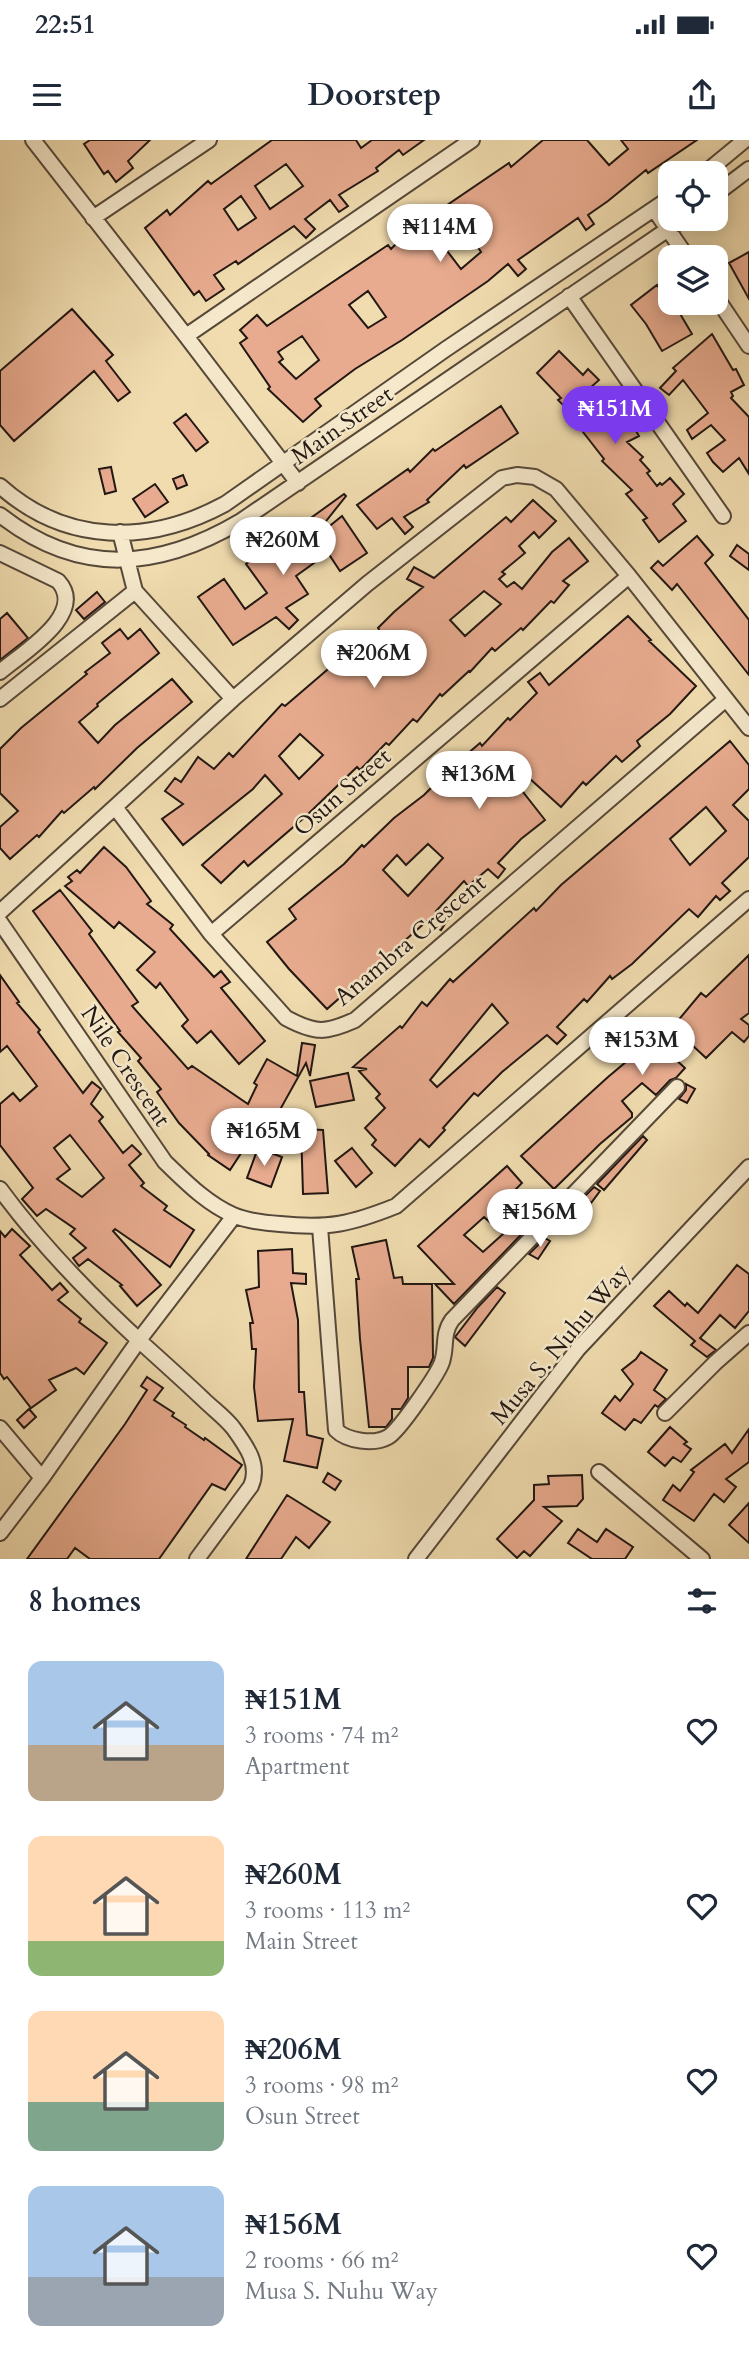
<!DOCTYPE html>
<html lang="en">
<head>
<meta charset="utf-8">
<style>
	body { margin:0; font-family:Cardo,serif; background:#f2f2f3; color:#1f2937; height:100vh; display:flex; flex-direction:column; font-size:26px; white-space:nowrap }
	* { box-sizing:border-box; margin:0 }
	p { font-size:23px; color:#747a83 }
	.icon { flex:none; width:38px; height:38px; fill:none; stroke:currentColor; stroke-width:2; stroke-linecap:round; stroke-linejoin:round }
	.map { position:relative; height:1419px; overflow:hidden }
	.details { display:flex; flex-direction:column; background:#fff; flex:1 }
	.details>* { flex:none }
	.buttons { position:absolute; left:658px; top:21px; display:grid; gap:14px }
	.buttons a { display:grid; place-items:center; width:70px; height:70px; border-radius:14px; background:#fff; box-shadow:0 4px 18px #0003; font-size:35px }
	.price { position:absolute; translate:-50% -60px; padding:0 16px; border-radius:24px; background:#fff; color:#222; font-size:23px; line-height:46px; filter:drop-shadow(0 2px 4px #0008) }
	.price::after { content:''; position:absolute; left:50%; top:42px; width:21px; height:16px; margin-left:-10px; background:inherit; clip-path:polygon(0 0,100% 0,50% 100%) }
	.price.selected { background:#7c3aed; color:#fff }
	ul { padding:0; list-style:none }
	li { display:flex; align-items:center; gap:21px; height:175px; padding:0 28px }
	li span { display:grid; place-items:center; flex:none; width:196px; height:140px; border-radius:14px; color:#555 }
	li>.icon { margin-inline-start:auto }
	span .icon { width:84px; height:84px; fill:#fffc; stroke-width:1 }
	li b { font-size:30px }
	h2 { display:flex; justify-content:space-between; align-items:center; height:84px; padding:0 28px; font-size:30px }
	.status { display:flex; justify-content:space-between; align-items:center; height:49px; padding:0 35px; background:#fff; direction:ltr }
	.status svg { height:19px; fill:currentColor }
	header { display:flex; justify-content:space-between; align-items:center; height:91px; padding:0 28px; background:#fff; font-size:32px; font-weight:700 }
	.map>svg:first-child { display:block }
	.building { fill:#e8ab8f; stroke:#221712; stroke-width:2; fill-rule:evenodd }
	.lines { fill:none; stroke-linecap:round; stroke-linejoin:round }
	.minor-casing { stroke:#564839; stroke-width:18 }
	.minor { stroke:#f5e8cb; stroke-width:14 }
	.labels { text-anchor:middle; stroke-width:5; stroke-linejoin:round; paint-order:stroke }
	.street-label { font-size:24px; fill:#221712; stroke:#f5e8cb }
</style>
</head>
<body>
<div class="status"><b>22:51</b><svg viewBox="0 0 49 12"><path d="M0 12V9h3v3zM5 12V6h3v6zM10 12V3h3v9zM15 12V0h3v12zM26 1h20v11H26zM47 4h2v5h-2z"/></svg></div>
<header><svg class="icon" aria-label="menu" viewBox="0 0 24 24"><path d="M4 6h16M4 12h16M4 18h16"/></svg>Doorstep<svg class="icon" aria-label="share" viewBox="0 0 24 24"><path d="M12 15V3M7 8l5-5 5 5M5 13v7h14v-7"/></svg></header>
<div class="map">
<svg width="749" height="1419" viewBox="0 0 749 1419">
	<rect width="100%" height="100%" fill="#f0dcaf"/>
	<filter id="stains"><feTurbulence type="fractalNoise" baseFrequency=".00286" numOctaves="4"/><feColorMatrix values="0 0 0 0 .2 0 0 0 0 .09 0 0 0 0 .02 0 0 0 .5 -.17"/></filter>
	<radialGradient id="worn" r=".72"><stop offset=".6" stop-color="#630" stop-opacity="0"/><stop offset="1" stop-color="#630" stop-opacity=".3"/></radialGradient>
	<path class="building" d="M90,0H150L128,21L133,28L116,42L108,31L104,34L84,4Z
		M272,0H356L361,8L372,0H424L403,15L399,10L376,28L378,31L339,55L348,66L339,72L330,60L305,79L315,89L306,98L294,86L238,124L236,121L214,135L224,149L206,161L199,151L194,155L145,88L167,70L170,75L208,41L211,44ZM286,24L303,46L270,69L255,46ZM241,56L256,78L238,90L224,69Z
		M543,0H587L609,25L628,9L621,0H697L648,33L646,30L608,61L588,75L594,84L586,90L578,78L518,120L526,129L518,136L508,124L488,141L402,200L355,229L315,259L321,266L303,282L268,249L270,247L240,203L247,198L240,190L257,175L267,186L388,105L391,109L423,77L425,80L509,23L511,27ZM465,87L481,112L461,129L441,103ZM368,151L386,177L368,188L349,165ZM302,196L319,220L296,239L279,222L283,219L278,212Z
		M749,112V159L729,123Z
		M657,145L679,172L692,194L662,211L646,184L631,165Z
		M72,169L113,215L106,221L130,252L118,261L94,231L14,301L0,285V231Z
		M712,194L733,230L736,229L744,245L731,252L733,256L731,258L749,277V334L739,318L723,332L713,322L707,313L725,300L711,285L692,299L687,290L708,273L683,240L669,255L660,248L676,231L673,228Z
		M559,211L583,235L588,229L599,240L590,248L598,256L595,259L616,285L625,277L632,284L639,296L627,302L643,317L640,320L650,331L647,333L657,346L660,343L662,345L670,338L684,354L673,364L686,381L659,402L643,380L647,378L626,354L632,350L602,321L604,319L583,292L587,289L558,260L561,258L537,233Z
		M501,266L518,293L466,328L464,325L427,360L429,362L404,377L413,387L405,394L392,378L377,389L357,365L408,329L410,332L433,309L435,311Z
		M186,274L208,302L196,311L174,283Z
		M111,327L116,351L105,354L99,329Z
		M183,335L187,345L177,349L173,339Z
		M155,344L168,362L145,377L133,359Z
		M344,354L346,356L319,390L321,393L342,376L367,413L340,431L328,413L296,436L308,454L286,468L298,480L289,489L276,477L233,505L198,457L224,439L245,469L267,453L246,424L273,404L280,415L290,407L293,410L313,387L308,380Z
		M533,360L556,381L539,398L534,392L519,406L525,413L502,432L505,434L499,439L507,447L514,442L522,449L552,412L569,398L588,421L563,441L569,445L554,463L551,461L523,490L521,488L495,511L492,508L470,532L469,531L442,556L440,554L417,582L413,579L389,605L386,603L360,630L357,627L305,677L248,726L244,721L221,743L202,725L282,654L265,635L253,649L183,705L162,679L183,664L165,651L175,638L181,642L198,617L214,629L229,613L233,617L282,564L285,566L341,518L343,521L364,496L367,499L380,491L378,488L394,472L423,447L407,439L414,427L434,438L506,377L511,382ZM484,451L501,464L465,496L450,480ZM300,594L323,615L299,639L279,616Z
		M697,396L713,415L705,423L749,480V535L677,444L672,450L651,428L658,421L663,426Z
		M737,405L749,414V430L730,416Z
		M97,452L105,462L84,479L76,470Z
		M7,473L28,498L0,520V479Z
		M628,476L651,500L649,501L696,546L670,574L637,601L640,606L622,622L616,616L586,645L583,642L561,667L507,618L501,624L545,680L521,699L498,723L505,729L498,738L488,729L468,746L464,741L436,771L448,779L441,790L427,781L327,869L289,829L267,802L296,779L289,769L344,724L362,705L364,707L394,678L424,655L451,628L480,603L482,606L508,578L510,580L537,553L528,542L540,533L549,545ZM428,704L443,718L408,756L383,730L397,715L406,725Z
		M120,489L128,499L140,489L159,513L97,564L98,566L79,582L98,603L115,585L172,539L192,562L137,608L95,649L94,647L64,673L62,671L39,697L37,695L10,719L0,708V687L18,671L0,653V609L21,588L87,534L85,532L110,513L102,503Z
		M730,601L749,625V649L733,665L749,681V717L722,743L730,751L720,760L716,756L698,777L689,769L632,824L612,839L610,836L587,862L584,859L557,887L566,895L557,904L547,895L502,932L478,956L474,953L443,988L445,990L429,1007L420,999L395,1026L372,1005L376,1000L365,988L385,968L376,958L380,954L359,931L367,929L353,927L400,886L402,888L422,862L427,866L450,839L453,842L534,768L536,771L561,745ZM706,667L726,691L690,725L670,699ZM492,864L508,883L437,947L430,940Z
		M104,707L126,727L151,761L147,764L173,785L170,789L214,837L221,831L230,842L221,848L265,901L239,924L211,891L197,903L182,886L188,880L160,843L156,848L137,830L155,812L119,782L114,788L65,746L72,741L68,737L77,730L80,733Z
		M60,750L92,791L89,794L138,862L132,866L188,929L192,926L248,964L257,945L254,943L267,919L297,936L302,903L315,905L310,936L306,923L276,977L269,973L267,975L251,998L227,997L247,1004L230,1030L208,1015L209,1014L179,983L157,952L161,949L138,921L141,918L118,892L120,891L33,771Z
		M749,815V873L741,879L749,885V896L744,902L732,892L706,918L690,903L673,917L685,928L676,938L670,940L656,955L642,943L622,961L632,973V977L600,1004L554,1049L521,1016L608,937L663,891L666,895L701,853L706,857Z
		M0,835L19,862L17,863L40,890L38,892L83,953L92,942L101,949L91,964L103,977L99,981L123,1013L132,1005L141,1014L129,1025L144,1043L141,1046L167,1066L164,1070L194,1090L170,1127L115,1089L113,1091L161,1145L137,1166L120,1146L122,1145L88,1119L79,1126L73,1118L86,1108L70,1094L75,1089L46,1069L37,1076L22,1059L33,1048L0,1005V964L13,953L20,961L37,946L7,906L0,912ZM70,995L104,1038L82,1057L57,1039L70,1029L54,1008Z
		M348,933L354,960L316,967L310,941Z
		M686,944L695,949L687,963L679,959L686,950Z
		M301,989L323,990L328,1053L303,1054Z
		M643,996L647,1000L604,1050L597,1044Z
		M258,1008L282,1017L271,1047L247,1038Z
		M352,1008L372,1033L356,1047L335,1021Z
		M507,1026L522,1043L516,1049L535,1068L540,1064L545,1070L454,1164L435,1144H454L418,1106ZM484,1077L503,1094L483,1112L464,1095Z
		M594,1047L600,1051L591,1063L584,1057Z
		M12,1089L30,1106L20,1115L52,1150L60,1143L68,1152L58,1160L81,1179L79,1182L107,1203L84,1234L76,1228L49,1240L56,1250L31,1268L7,1237L4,1239L0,1233V1091L5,1097Z
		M545,1098L550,1101L538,1119L529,1114Z
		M386,1100L394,1138L402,1137L403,1144H432L433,1218L429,1227H408V1258L401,1269H392V1279L386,1287H369L360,1199L356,1139H359L352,1107Z
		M292,1109L293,1133L306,1134V1144L291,1143L298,1180L299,1252H304L307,1295L323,1299L317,1328L284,1321L293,1279L258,1281L254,1247L256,1209H252L250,1183H253L246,1150L259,1147L258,1111Z
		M737,1125L749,1134V1171L735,1188L720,1175L700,1198L716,1210L707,1217L691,1205L695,1201L654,1166L669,1151L685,1166L687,1163L698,1173Z
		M497,1147L505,1153L465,1206L455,1197L478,1167Z
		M641,1212L667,1230L654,1250L666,1259L658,1267L655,1265L641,1283L634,1279L625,1290L602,1273L615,1256L620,1261L633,1244L622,1230L636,1219Z
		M147,1237L163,1248L154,1260L174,1273L172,1276L186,1285L185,1287L204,1300L205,1298L242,1325L225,1350L212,1344L159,1419H90L75,1408L67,1419H27L125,1284L147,1250L141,1246Z
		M29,1269L36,1277L24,1288L17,1280Z
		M670,1287L687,1302L684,1304L691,1309L681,1322L673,1317L665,1326L648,1312Z
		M749,1289V1322L726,1339L736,1347L724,1362L714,1354L694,1381L663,1360L673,1345L680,1351L694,1332L691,1330L725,1304L732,1313Z
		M328,1333L341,1341L335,1350L323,1342Z
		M582,1335L583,1359L577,1366L544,1367L562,1381L530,1416L524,1411L517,1418L497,1399L534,1360V1345L549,1344L548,1336Z
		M287,1355L330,1382L309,1408L296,1397L281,1419H246Z
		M749,1363V1403L729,1385Z
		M578,1389L597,1402L606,1389L633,1407L625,1419H592L568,1403Z"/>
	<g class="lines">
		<defs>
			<path id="minor" d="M33,0L186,196L298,343
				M705,33L745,0
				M716,54L749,29
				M654,69L687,117
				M93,78L209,0
				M569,156L723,376
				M716,157L749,206
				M186,196L472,0
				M0,346C66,405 149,405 225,364L446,209L670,58
				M0,375C79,437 158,430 241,381L683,79
				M120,392L135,451L233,559
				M0,413L58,441C88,474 22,513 0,532
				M0,559L135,451
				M115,667L211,794L286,878C316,894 326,893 355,880L726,559
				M0,772L233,559L367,444L502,338L517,335L535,337L556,349L629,436L749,588
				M0,782L165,1022C186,1042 206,1063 233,1075C247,1081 265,1083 280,1084C329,1089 351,1084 396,1066L749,759
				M211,794L629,436
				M0,1049C41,1105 93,1158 144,1205C164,1223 184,1241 203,1259C213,1269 226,1278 234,1289C247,1307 260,1325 251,1346L197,1419
				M320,1087L336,1290C347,1301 374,1305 388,1297C399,1291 438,1234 442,1222C447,1207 442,1194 452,1180L677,947
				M665,1273L716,1222L749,1193
				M0,1288L42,1338
				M599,1332L702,1419
				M0,1393L42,1338L139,1200L234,1076
				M416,1419L578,1209L749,1027"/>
		</defs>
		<use href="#minor" class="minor-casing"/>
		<use href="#minor" class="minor"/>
	</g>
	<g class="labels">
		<g class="street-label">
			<text transform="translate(342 285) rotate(-35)" y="8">Main Street</text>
			<text transform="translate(342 652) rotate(-41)" y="8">Osun Street</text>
			<text transform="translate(410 800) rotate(-40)" y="8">Anambra Crescent</text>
			<text transform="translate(126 926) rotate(56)" y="8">Nile Crescent</text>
			<text transform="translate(560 1204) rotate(-50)" y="8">Musa S. Nuhu Way</text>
		</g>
	</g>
	<rect width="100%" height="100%" filter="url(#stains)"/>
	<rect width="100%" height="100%" fill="url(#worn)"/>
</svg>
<div class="buttons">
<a><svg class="icon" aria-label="locate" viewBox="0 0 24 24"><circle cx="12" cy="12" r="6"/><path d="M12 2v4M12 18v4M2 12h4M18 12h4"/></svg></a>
<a><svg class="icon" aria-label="layers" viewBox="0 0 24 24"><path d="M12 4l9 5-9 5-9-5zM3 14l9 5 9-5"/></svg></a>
</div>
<b class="price" style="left:440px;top:124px">₦114M</b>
<b class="price selected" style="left:615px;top:306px">₦151M</b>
<b class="price" style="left:283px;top:437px">₦260M</b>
<b class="price" style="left:374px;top:550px">₦206M</b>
<b class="price" style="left:479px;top:671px">₦136M</b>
<b class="price" style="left:642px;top:937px">₦153M</b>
<b class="price" style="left:264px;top:1028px">₦165M</b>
<b class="price" style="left:540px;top:1109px">₦156M</b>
</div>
<section class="details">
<h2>8 homes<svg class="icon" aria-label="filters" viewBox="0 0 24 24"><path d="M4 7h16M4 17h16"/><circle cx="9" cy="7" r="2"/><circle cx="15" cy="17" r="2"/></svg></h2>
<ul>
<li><span style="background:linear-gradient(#a9c7e8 60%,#b9a48a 0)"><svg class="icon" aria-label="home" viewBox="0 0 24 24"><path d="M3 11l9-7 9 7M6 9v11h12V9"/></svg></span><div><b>₦151M</b><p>3 rooms · 74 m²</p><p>Apartment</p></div><svg class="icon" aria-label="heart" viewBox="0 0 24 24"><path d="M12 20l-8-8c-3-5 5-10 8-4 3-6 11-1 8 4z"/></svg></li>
<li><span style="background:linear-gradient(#ffd9b3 75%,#8fb573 0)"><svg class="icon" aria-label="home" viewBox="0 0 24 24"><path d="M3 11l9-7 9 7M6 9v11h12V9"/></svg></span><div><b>₦260M</b><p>3 rooms · 113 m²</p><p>Main Street</p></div><svg class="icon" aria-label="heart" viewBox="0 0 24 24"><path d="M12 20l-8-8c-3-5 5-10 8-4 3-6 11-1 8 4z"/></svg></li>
<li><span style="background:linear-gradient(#ffd9b3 65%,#7fa58c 0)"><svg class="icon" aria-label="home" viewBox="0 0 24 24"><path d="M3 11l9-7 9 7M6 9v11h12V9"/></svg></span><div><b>₦206M</b><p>3 rooms · 98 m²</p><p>Osun Street</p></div><svg class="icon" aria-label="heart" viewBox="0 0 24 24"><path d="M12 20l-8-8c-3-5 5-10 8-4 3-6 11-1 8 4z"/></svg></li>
<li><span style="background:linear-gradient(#a9c7e8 65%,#9aa5b1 0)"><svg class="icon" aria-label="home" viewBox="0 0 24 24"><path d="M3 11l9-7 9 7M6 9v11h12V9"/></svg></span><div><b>₦156M</b><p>2 rooms · 66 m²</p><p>Musa S. Nuhu Way</p></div><svg class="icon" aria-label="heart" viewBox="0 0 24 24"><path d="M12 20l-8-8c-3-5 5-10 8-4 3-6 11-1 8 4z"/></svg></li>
</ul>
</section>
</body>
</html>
